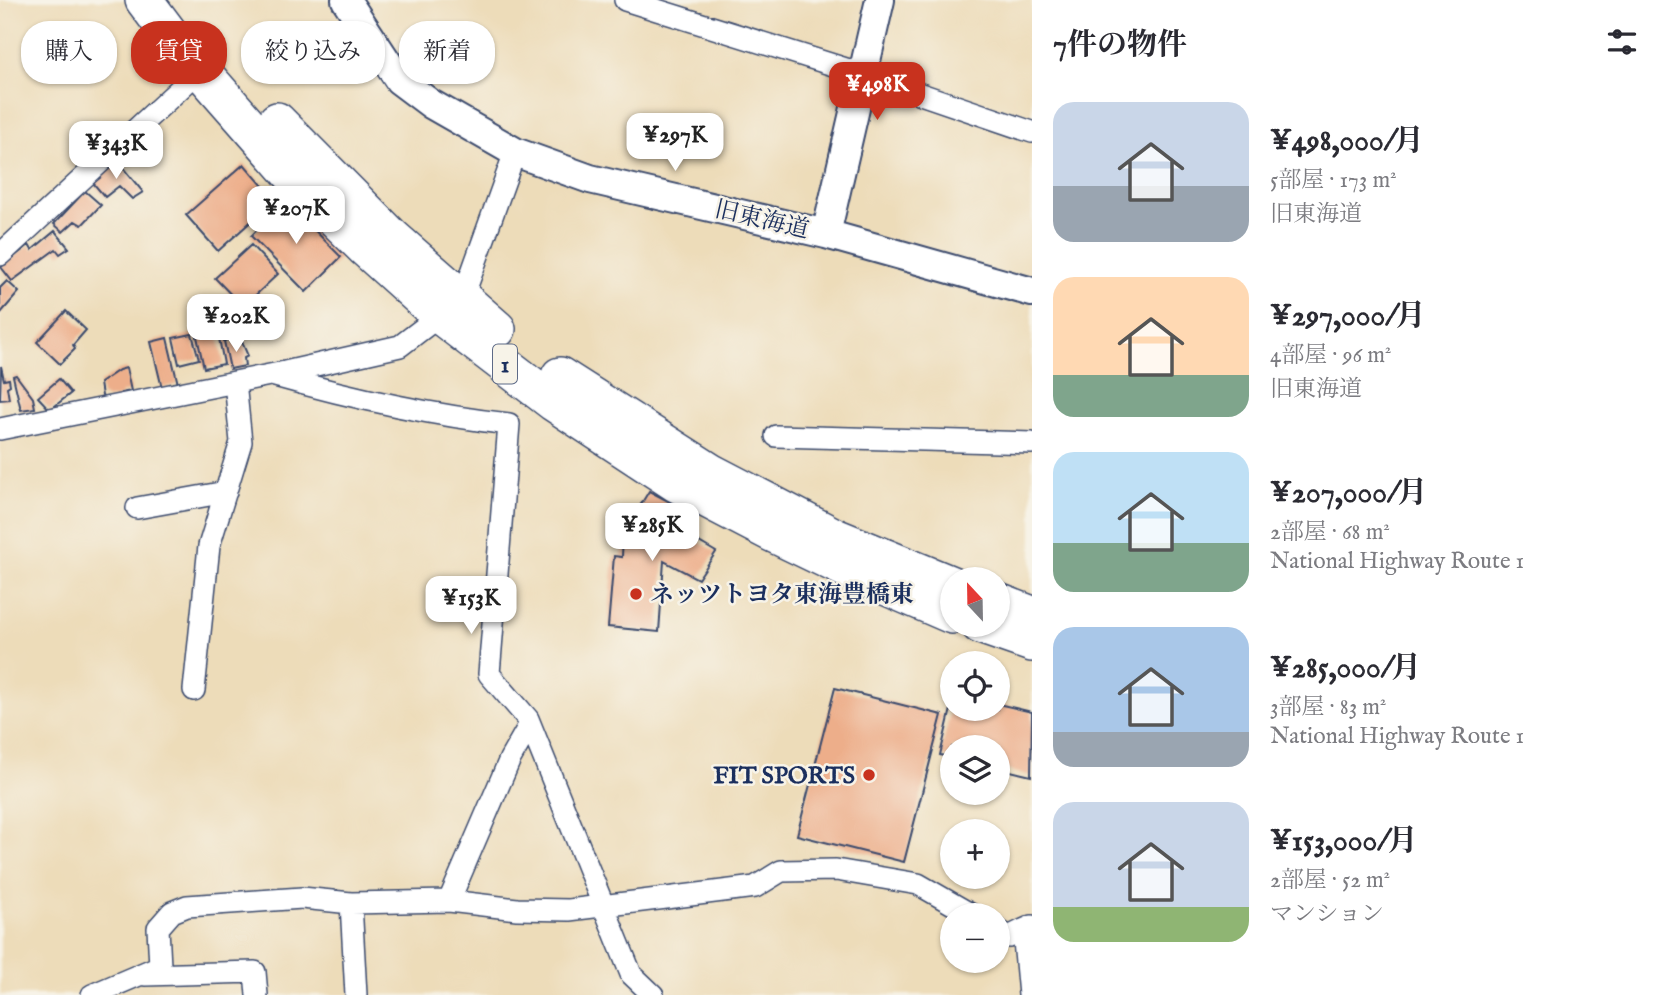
<!DOCTYPE html>
<html lang="ja">
<head>
<meta charset="utf-8">
<style>
	body { margin:0; font-family:"IM FELL English","Noto Serif JP",serif; background:#f7f7f7; color:#2b2b33; height:100vh; display:flex; flex-direction:column; font-size:26px; white-space:nowrap }
	* { box-sizing:border-box; margin:0 }
	p { font-size:23px; color:#7c7c81 }
	.icon { flex:none; width:38px; height:38px; fill:none; stroke:currentColor; stroke-width:2; stroke-linecap:round; stroke-linejoin:round }
	.map { position:relative; flex:1; overflow:hidden }
	.side { display:flex; flex-direction:column; background:#fff; width:630px }
	.side>* { flex:none }
	.banner { position:absolute; left:21px; top:21px; width:665px; height:63px; display:flex; gap:14px }
	.needle { width:46px; rotate:338deg }
	.buttons { position:absolute; left:940px; top:567px; display:grid; gap:14px }
	.buttons a { display:grid; place-items:center; width:70px; height:70px; border-radius:50%; background:#fff; box-shadow:0 2px 5px #0004; font-size:35px }
	.price { position:absolute; translate:-50% -60px; padding:0 16px; border-radius:14px; background:#fff; color:#222; font-size:23px; line-height:46px; filter:drop-shadow(0 2px 4px #0008) }
	.price::after { content:''; position:absolute; left:50%; top:42px; width:21px; height:16px; margin-left:-10px; background:inherit; clip-path:polygon(0 0,100% 0,50% 100%) }
	.price.selected { background:#c8321e; color:#fff }
	ul { padding:0; list-style:none }
	li { display:flex; align-items:center; gap:21px; height:175px; padding:0 21px }
	li span { display:grid; place-items:center; flex:none; width:196px; height:140px; border-radius:21px; color:#555 }
	li>.icon { margin-inline-start:auto }
	span .icon { width:84px; height:84px; fill:#fffc; stroke-width:1 }
	li b { font-size:30px }
	h2 { display:flex; justify-content:space-between; align-items:center; height:84px; padding:0 21px; font-size:30px }
	.tag { padding:0 24px; border-radius:28px; background:#fff; box-shadow:0 2px 5px #0004; font-size:24px; line-height:63px }
	.tag.selected { background:#c8321e; color:#fff }
	main { display:flex; flex:1; min-height:0 }
	.map>svg:first-child { display:block }
	.building { fill:#edae8a }
	.lines { fill:none; stroke-linecap:round; stroke-linejoin:round }
	.street-casing { stroke:#3a496c; stroke-width:24 }
	.secondary-casing { stroke:#3a496c; stroke-width:32 }
	.highway-casing { stroke:#3a496c; stroke-width:40 }
	.street { stroke:#fff; stroke-width:21 }
	.secondary { stroke:#fff; stroke-width:28 }
	.highway { stroke:#fff; stroke-width:37 }
	.poi-dot { fill:#c8321e; stroke:#f7f3e8; stroke-width:2.5 }
	.labels { text-anchor:middle; stroke-width:5; stroke-linejoin:round; paint-order:stroke }
	.shield { fill:#f7f3e8; stroke:#5d6a87; stroke-width:2 }
	.shield-label { font-size:23px; font-weight:bold; fill:#1b2f5e }
	.street-label { font-size:24px; fill:#1b2f5e; stroke:#f7f3e8 }
	.poi-label { font-size:24px; font-weight:bold; fill:#1b2f5e; stroke:#f7f3e8; text-anchor:start }
</style>
</head>
<body>
<main>
<div class="map">
<svg width="1032" height="995" viewBox="0 0 1032 995">
	<rect width="100%" height="100%" fill="#f7f3e8"/>
	<filter id="ink" filterUnits="userSpaceOnUse"><feTurbulence type="fractalNoise" baseFrequency=".0143" numOctaves="2"/><feDisplacementMap in="SourceGraphic" scale="14" xChannelSelector="R" yChannelSelector="G"/><feConvolveMatrix kernelMatrix="1 2 1 2 8 2 1 2 1" color-interpolation-filters="sRGB"/></filter>
	<filter id="wash" filterUnits="userSpaceOnUse"><feTurbulence type="fractalNoise" baseFrequency=".00686" numOctaves="4" result="noise"/><feDisplacementMap in="SourceGraphic" scale="28" xChannelSelector="R" yChannelSelector="G"/><feGaussianBlur stdDeviation="1.57" result="paint"/><feColorMatrix in="noise" values="0 0 0 0 0 0 0 0 0 0 0 0 0 0 0 0 0 1.4 0 .05"/><feComposite in="paint" operator="in"/></filter>
	<g filter="url(#wash)">
		<rect width="100%" height="100%" fill="#eddcb9"/>
		<g id="blocks">
			<path class="building" d="M106,163L111,168L119,163L143,192L132,199L119,186L105,197L93,183L101,177L97,171Z
				M244,164L275,200L218,251L186,215Z
				M85,191L101,205L82,225L75,221L63,232L54,224Z
				M286,201L341,257L306,292L251,236Z
				M55,231L69,248L60,254L56,249L12,281L1,267L29,245L32,250Z
				M251,245L278,274L243,307L215,278Z
				M7,281L19,292L0,314V288Z
				M66,311L86,330L73,345L75,349L60,364L37,342Z
				M211,329L218,333L224,364L204,368L196,332Z
				M192,334L199,359L179,364L173,338Z
				M167,338L178,384L162,388L151,342Z
				M229,339L231,343L242,342L248,356L244,358L245,366L230,369L224,341Z
				M1,366L4,380L9,379L10,385L7,387L9,399L0,400Z
				M126,368L131,391L121,393L122,396L107,399L102,396L100,383L119,370Z
				M16,375L33,398L35,408L21,410L13,376Z
				M59,379L71,393L50,410L38,397Z
				M649,491L693,514L682,532L716,552L698,579L664,561L659,632L608,627L614,556L622,557L623,534Z
				M835,688L942,715L904,862L797,835Z
				M998,704L1032,712L1031,776L998,768V747H952V758L940,755L951,709H998Z"/>
		</g>
	</g>
	<g filter="url(#ink)">
		<use href="#blocks" fill-opacity="0" stroke="#3a496c" stroke-width="2"/>
		<g class="lines">
			<defs>
				<path id="street" d="M625,0L862,74L1032,132
					M0,255L200,70
					M462,300L515,152
					M271,375C349,397 428,415 509,424L489,674L528,719L631,974L653,995
					M0,429L285,372L400,346L430,323L437,313
					M776,436L1032,443
					M137,508L226,492
					M194,690L209,546L241,442L235,382
					M449,901L510,759L530,724
					M351,903L356,995
					M998,930L1009,937L1023,930
					M145,975L255,972L257,995
					M92,995L160,966L158,928L172,912L187,906L302,898L351,903L449,901L517,909L569,910L755,887L781,871L836,870L918,884L972,915
					M1029,995L1023,930L1032,926"/>
				<path id="secondary" d="M346,0L399,80L431,104L515,152L590,179L826,234L1032,292
					M826,234L880,0"/>
				<path id="highway" d="M144,0L174,40L303,187L366,249L437,313L553,402L676,483L772,533L857,574L952,615
					M277,121L393,238L497,329
					M560,376L712,473L835,537L952,585
					M998,602L1032,615
					M980,625L1032,643"/>
			</defs>
			<use href="#street" class="street-casing"/>
			<use href="#secondary" class="secondary-casing"/>
			<use href="#highway" class="highway-casing"/>
			<use href="#street" class="street"/>
			<use href="#secondary" class="secondary"/>
			<use href="#highway" class="highway"/>
		</g>
	</g>
	<g class="poi-dot">
		<circle cx="636" cy="594" r="7"/>
		<circle cx="869" cy="775" r="7"/>
	</g>
	<g class="labels">
		<rect class="shield" x="493" y="344.5" width="24" height="39" rx="5"/>
		<g class="shield-label">
			<text x="505" y="372">1</text>
		</g>
		<g class="street-label">
			<text transform="translate(762 219) rotate(13)" y="8">旧東海道</text>
		</g>
		<g class="poi-label">
			<text x="650" y="602">ネッツトヨタ東海豊橋東</text>
			<text x="855" y="783" text-anchor="end">FIT SPORTS</text>
		</g>
	</g>
</svg>
<div class="buttons">
<a><svg class="needle" viewBox="-14 -14 28 28"><path d="M0-13l5 13h-10z" fill="#e53935"/><path d="M0 13l5-13h-10z" fill="#7c7c81"/></svg></a>
<a><svg class="icon" aria-label="locate" viewBox="0 0 24 24"><circle cx="12" cy="12" r="6"/><path d="M12 2v4M12 18v4M2 12h4M18 12h4"/></svg></a>
<a><svg class="icon" aria-label="layers" viewBox="0 0 24 24"><path d="M12 4l9 5-9 5-9-5zM3 14l9 5 9-5"/></svg></a>
<a>+</a>
<a>−</a>
</div>
<b class="price selected" style="left:877px;top:122px">¥498K</b>
<b class="price" style="left:675px;top:173px">¥297K</b>
<b class="price" style="left:116px;top:181px">¥343K</b>
<b class="price" style="left:296px;top:246px">¥207K</b>
<b class="price" style="left:236px;top:354px">¥202K</b>
<b class="price" style="left:652px;top:563px">¥285K</b>
<b class="price" style="left:471px;top:636px">¥153K</b>
<div class="banner">
<a class="tag">購入</a>
<a class="tag selected">賃貸</a>
<a class="tag">絞り込み</a>
<a class="tag">新着</a>
</div>
</div>
<section class="side">
<h2>7件の物件<svg class="icon" aria-label="filters" viewBox="0 0 24 24"><path d="M4 7h16M4 17h16"/><circle cx="9" cy="7" r="2"/><circle cx="15" cy="17" r="2"/></svg></h2>
<ul>
<li><span style="background:linear-gradient(#c9d6e8 60%,#9aa5b1 0)"><svg class="icon" aria-label="home" viewBox="0 0 24 24"><path d="M3 11l9-7 9 7M6 9v11h12V9"/></svg></span><div><b>¥498,000/月</b><p>5部屋 · 173 m²</p><p>旧東海道</p></div></li>
<li><span style="background:linear-gradient(#ffd9b3 70%,#7fa58c 0)"><svg class="icon" aria-label="home" viewBox="0 0 24 24"><path d="M3 11l9-7 9 7M6 9v11h12V9"/></svg></span><div><b>¥297,000/月</b><p>4部屋 · 96 m²</p><p>旧東海道</p></div></li>
<li><span style="background:linear-gradient(#bfe0f5 65%,#7fa58c 0)"><svg class="icon" aria-label="home" viewBox="0 0 24 24"><path d="M3 11l9-7 9 7M6 9v11h12V9"/></svg></span><div><b>¥207,000/月</b><p>2部屋 · 68 m²</p><p>National Highway Route 1</p></div></li>
<li><span style="background:linear-gradient(#a9c7e8 75%,#9aa5b1 0)"><svg class="icon" aria-label="home" viewBox="0 0 24 24"><path d="M3 11l9-7 9 7M6 9v11h12V9"/></svg></span><div><b>¥285,000/月</b><p>3部屋 · 83 m²</p><p>National Highway Route 1</p></div></li>
<li><span style="background:linear-gradient(#c9d6e8 75%,#8fb573 0)"><svg class="icon" aria-label="home" viewBox="0 0 24 24"><path d="M3 11l9-7 9 7M6 9v11h12V9"/></svg></span><div><b>¥153,000/月</b><p>2部屋 · 52 m²</p><p>マンション</p></div></li>
</ul>
</section>
</main>
</body>
</html>
